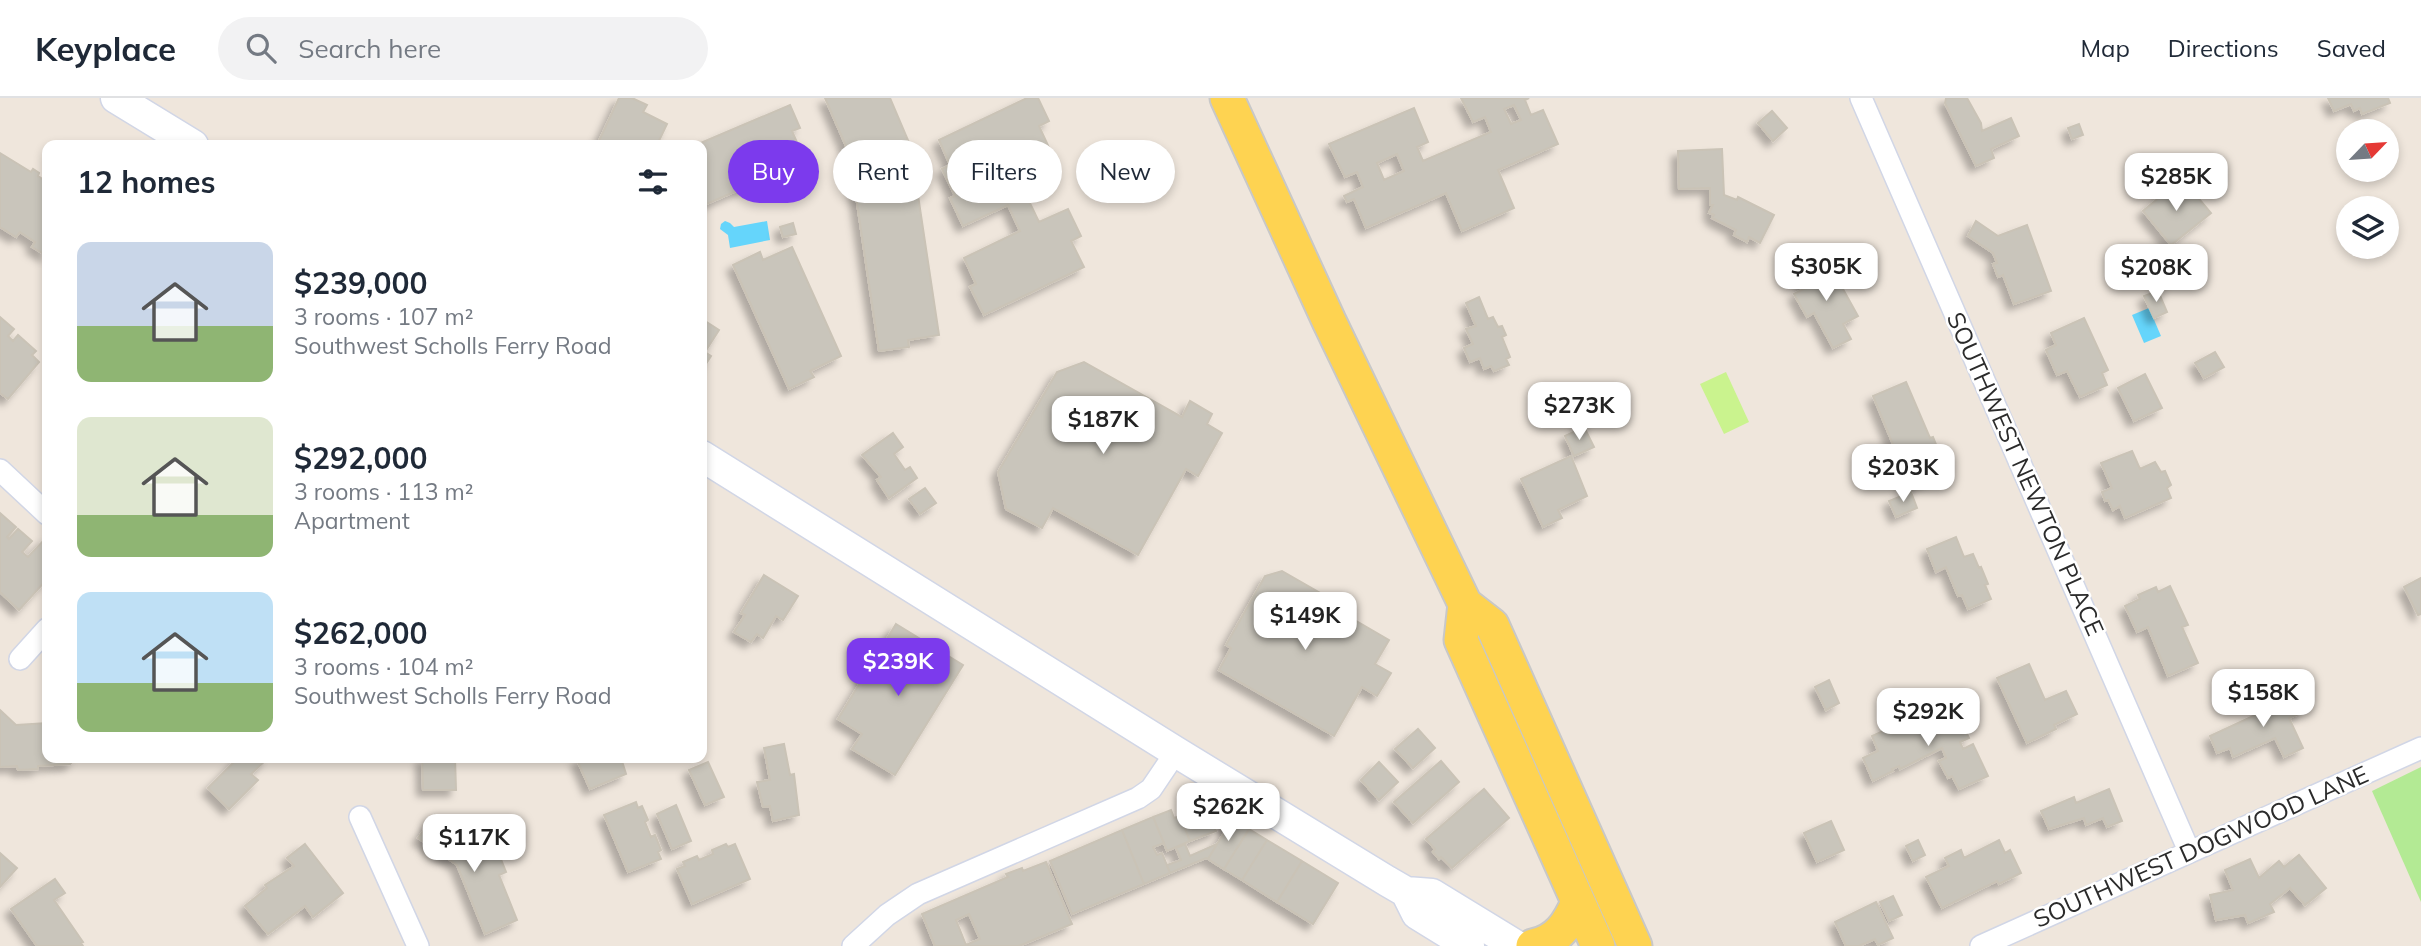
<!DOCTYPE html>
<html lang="en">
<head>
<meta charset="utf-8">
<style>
	body { margin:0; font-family:Mulish,sans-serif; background:#f2f2f3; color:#1f2937; height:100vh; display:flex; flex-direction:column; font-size:26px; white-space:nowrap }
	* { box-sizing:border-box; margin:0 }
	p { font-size:23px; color:#747a83 }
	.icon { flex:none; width:38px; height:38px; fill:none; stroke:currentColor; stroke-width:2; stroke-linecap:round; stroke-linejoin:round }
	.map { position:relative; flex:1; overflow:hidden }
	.details { position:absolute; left:42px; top:42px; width:665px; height:623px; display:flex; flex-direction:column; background:#fff; border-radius:14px; box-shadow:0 4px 10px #0003 }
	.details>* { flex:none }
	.guide { position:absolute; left:728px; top:42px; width:665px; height:63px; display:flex; gap:14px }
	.needle { width:46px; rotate:65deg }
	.buttons { position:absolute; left:2336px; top:21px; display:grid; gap:14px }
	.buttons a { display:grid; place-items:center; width:63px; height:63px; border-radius:50%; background:#fff; box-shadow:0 4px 10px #0003; font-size:35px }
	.price { position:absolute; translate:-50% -60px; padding:0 16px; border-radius:14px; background:#fff; color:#222; font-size:23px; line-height:46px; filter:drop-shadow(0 2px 4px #0008) }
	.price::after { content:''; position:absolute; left:50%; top:42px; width:21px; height:16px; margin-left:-10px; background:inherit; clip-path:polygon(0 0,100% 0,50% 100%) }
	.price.active { background:#7c3aed; color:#fff }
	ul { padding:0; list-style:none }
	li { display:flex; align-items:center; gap:21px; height:175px; padding:0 35px }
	li span { display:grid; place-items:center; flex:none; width:196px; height:140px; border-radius:14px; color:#555 }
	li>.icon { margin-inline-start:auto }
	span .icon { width:84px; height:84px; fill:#fffc; stroke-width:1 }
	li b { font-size:30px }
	h2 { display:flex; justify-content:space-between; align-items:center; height:84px; padding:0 35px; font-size:30px }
	.chip { padding:0 24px; border-radius:32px; background:#fff; box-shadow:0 4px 10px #0003; font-size:24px; line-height:63px }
	.chip.active { background:#7c3aed; color:#fff }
	header { display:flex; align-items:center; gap:42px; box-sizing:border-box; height:98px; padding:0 35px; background:#fff; border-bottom:2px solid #e0e1e3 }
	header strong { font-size:33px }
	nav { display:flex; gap:38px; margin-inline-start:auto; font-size:24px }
	.search { width:490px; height:63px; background:#f2f2f3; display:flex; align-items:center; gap:18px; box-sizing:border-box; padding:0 24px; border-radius:38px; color:#747a83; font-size:26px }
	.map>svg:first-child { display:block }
	.green { fill:#b3ea94 }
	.pitch { fill:#caf38e }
	.water { fill:#65d5fb }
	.building { fill:#c9c5bb; stroke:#cac3b6; stroke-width:2; fill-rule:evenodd; filter:url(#shadow) }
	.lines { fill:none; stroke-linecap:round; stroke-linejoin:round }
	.minor-casing { stroke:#d1d6e6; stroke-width:24 }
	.secondary-casing { stroke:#d1d6e6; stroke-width:33 }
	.primary-casing { stroke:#c8c8c8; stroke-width:37 }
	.minor { stroke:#fff; stroke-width:21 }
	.secondary { stroke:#fff; stroke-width:30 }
	.primary { stroke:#fed351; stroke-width:33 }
	.labels { text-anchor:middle; stroke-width:5; stroke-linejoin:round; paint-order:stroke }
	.street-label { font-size:24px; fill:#2b2b2b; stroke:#fff }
</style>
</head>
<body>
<header>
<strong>Keyplace</strong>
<div class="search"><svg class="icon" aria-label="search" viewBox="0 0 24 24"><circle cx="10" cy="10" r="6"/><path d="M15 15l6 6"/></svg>Search here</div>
<nav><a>Map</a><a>Directions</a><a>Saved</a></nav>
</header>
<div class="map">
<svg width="2421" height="848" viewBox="0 0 2421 848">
	<defs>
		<filter id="shadow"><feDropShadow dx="-6" dy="6" stdDeviation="3.5" flood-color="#0004"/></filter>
	</defs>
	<rect width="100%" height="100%" fill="#efe6dc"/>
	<path class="green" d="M2421,669V804L2372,693Z"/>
	<path class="pitch" d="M1726,274L1749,324L1724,336L1700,286Z"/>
	<path class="water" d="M725,123L730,125L734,129L767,123L770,142L730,150L728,137L720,131L721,126Z
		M2149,210L2161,238L2144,245L2132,217Z"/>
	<path class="building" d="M619,0H632L647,7L643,14L667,26L657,47H597Z
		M825,0H890L910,47L880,60L884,67L859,78Z
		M1027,0H1038L1049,23L1039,28L1051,54L1042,58L1055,85L1027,99L1039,124L1068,111L1081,138L1071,143L1084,169L984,217L970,189L976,186L964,160L1020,133L1008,107L963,128L950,100L955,98L942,71L950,67L939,42Z
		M1461,0H1529L1525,2L1531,17L1543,12L1558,46L1498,72L1514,110L1462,133L1446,95L1366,130L1354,101L1347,104L1344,98L1363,89L1357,74L1345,79L1329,46L1414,10L1428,44L1417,49L1423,63L1491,34L1485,19L1473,24ZM1514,7L1521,22L1511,26L1504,11ZM1397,56L1404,73L1384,82L1377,65Z
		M1946,0H1967L1981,25L1982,33L2011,20L2019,38L1991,51L1994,60L1976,68L1945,5Z
		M2328,0H2388L2390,5L2362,16L2360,10L2354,13L2351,6L2334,13Z
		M790,7L800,30L792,33L805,63L702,108V47H696Z
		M1772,13L1787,30L1773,43L1758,25Z
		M2079,26L2083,37L2072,41L2068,30Z
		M1722,51L1724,97L1737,102L1738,99L1774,117L1760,145L1749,139L1747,144L1734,137L1736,132L1712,120L1714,117L1709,115L1713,107H1710V90L1679,91L1678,53Z
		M0,55L31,74L33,71L39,75L38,78L47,84V158L32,149L35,144L20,134L16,139L0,129Z
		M880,81L881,89L916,84L939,237L908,242L909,249L879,253L854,85Z
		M2177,85L2189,100L2195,96L2211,115L2171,147L2143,113Z
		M1976,123L1998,138L2027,127L2051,193L2014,206L2003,177L1998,179L1993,166L1997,165L1993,155L1968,138Z
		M793,125L796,136L783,139L780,129Z
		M792,149L841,258L810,273L814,279L789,291L733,167L760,154L763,162Z
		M1816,165L1824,178L1833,173L1858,218L1843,226L1851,241L1833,250L1814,215L1807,219L1794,196L1806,190L1798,176Z
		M2158,193L2167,214L2154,220L2144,198Z
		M1479,199L1488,221L1493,219L1498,229L1502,228L1506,237L1502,239L1510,259L1506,261L1509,267L1494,273L1491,268L1484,271L1480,260L1470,264L1464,250L1473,246L1466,231L1476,228L1466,205Z
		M0,219L14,231L8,238L13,243L18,237L36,253L32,257L39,264L8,301L0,295Z
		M2084,220L2108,272L2102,275L2107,287L2080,299L2067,273L2057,277L2046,252L2056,247L2051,235Z
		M702,221L719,232L705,254L711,258L702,272Z
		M2215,254L2224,269L2204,280L2195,265Z
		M1084,264L1182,319L1190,303L1212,316L1207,326L1222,335L1198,378L1186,371L1138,457L1053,410L1042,430L1006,411L998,374L1057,274Z
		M2145,276L2162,310L2134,323L2118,290Z
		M1906,284L1930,340L1933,339L1943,364L1933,368L1937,379L1911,390L1873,298Z
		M1584,329L1594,349L1574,358L1565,338Z
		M893,335L903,349L894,356L905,372L910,369L917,380L889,400L877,382L881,379L862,357Z
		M2132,353L2140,371L2155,364L2161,374L2165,373L2171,387L2167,390L2171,400L2125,420L2120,408L2113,412L2108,402L2105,403L2102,394L2112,390L2101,365Z
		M1571,358L1587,398L1558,412L1562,420L1543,429L1521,381Z
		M925,390L936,405L920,416L909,401Z
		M1911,394L1917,410L1896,419L1889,403Z
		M0,415L16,429L7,439L9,441L18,431L32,443L22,454L28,459L47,439V481L19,512L0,494Z
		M1956,439L1964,459L1973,456L1979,470L1981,469L1988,486L1985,487L1991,501L1968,511L1962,497L1958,498L1946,469L1936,474L1927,451Z
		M1282,473L1350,512L1346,517L1389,542L1375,566L1391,575L1377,598L1362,589L1334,638L1219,572L1231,550L1226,547L1265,478Z
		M764,477L798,498L783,522L776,518L763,540L757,536L751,544L734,534L745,517L741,515Z
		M2421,480V516L2418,517L2404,489Z
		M2170,488L2188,527L2182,529L2198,565L2168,578L2148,529L2137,534L2125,508L2140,501L2138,497L2156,489L2158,494Z
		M896,526L963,567L895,677L852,651L862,636L838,621Z
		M2029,566L2045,602L2066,593L2077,616L2054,627L2056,631L2027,645L1997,580Z
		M1829,582L1839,605L1826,612L1815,589Z
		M2296,595L2304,614L2289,620L2303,650L2284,659L2275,640L2233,659L2230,650L2217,655L2210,638L2262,614L2260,611Z
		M1951,603L1969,640L1960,644L1963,651L1973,646L1988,678L1959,691L1952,678L1948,680L1939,663L1946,660L1942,650L1900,671L1899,668L1892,671L1893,673L1873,683L1863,660L1878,653L1872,638L1903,624L1907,634L1930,623L1926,614Z
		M0,612L16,627L47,625V660H76L70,666L38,668V671L18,672L17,668L0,669Z
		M1418,631L1435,650L1413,670L1395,651Z
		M784,646L790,677L794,676L799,717L773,723L770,708L763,709L757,684L770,682L764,650Z
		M238,660H268L251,676L258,682L229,711L208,690Z
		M422,660H455L456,692H423Z
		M582,660H621L626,676L590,691L577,662Z
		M1441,663L1459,684L1413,725L1394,704Z
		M708,664L724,699L705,707L689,672Z
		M1379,664L1398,684L1379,702L1361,682Z
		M1484,691L1509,720L1452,770L1441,759L1439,761L1433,754L1435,751L1426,741Z
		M2109,691L2122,723L2107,729L2103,720L2086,727L2084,720L2049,731L2041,713L2074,699L2076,705Z
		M636,704L638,710L642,708L648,722L645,724L651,739L655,737L661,752L658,754L661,761L628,774L604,717Z
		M676,707L691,743L672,751L657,716Z
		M1205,707L1216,733L1190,743L1180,718Z
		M1171,712L1174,720L1180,718L1190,743L1167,753L1153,719Z
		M435,717L474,745L464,760L466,761L496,749L506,774L499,777L517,822L485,836L457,767L418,740Z
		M1153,719L1164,745L1153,749L1157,757L1162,755L1170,775L1144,786L1122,732Z
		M1229,719L1249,731L1224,771L1208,761L1227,730L1224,728Z
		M1831,723L1844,752L1817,764L1804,735Z
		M1249,731L1267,742L1242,782L1224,771Z
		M1122,732L1144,786L1072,816L1050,763Z
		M1267,742L1302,763L1277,804L1242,782Z
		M1918,742L1925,757L1913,763L1906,748Z
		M1999,742L2005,755L2010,752L2021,775L1999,786L1997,783L1942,810L1926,779L1949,768L1945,760L1961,752L1964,760Z
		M305,746L343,795L313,819L305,808L268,836L245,808L267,790L265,787L294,768L287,760Z
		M726,746L728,749L735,746L750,781L692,806L677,771L685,768L683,764L697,758L699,762L713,756L712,752Z
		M1185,746L1190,758L1217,746L1208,761L1206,760L1170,775L1167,767L1181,762L1176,750Z
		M0,755L17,770L0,789Z
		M2299,757L2326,790L2305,807L2290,790L2270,806L2274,814L2248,825L2245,817L2216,822L2210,797L2233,792L2225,772L2250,761L2259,780L2279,763L2284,769Z
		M1302,763L1338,785L1313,826L1277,804Z
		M1046,764L1072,826L1019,848H935L922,816L1008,779L1006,776L1022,770L1023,773ZM969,816L980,841L966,847L956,822Z
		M55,781L65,795L54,802L83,844L81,845L83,848H37L11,811Z
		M1893,798L1902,817L1889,823L1880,804Z
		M1876,804L1893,840L1878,847L1875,841L1859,848H1846L1835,824Z"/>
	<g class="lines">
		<defs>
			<path id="minor" d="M1861,0L2189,753
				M0,372L47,416
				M20,561L47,531
				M360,719L418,848
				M853,848L887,817L918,796L1138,700L1151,691L1176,654
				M1981,848L2421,650"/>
			<path id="secondary" d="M116,0L193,47
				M702,358L1176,654L1387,783L1406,794L1432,796L1517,848
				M1406,794L1417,816L1469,848"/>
			<path id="primary" d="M1227,0L1329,223L1465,506L1492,527L1635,848
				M1465,506L1461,542L1598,848
				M1533,848C1558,843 1569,825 1578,804"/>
		</defs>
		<use href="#minor" class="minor-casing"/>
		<use href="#secondary" class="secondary-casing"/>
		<use href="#primary" class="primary-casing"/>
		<use href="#minor" class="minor"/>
		<use href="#secondary" class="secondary"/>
		<use href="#primary" class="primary"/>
	</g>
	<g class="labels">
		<g class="street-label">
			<text transform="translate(2025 376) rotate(66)" y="8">SOUTHWEST NEWTON PLACE</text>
			<text transform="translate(2201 749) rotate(-24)" y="8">SOUTHWEST DOGWOOD LANE</text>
		</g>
	</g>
</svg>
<div class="buttons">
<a><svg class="needle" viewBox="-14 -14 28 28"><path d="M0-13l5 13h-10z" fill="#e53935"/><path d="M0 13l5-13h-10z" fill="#747a83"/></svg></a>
<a><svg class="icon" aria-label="layers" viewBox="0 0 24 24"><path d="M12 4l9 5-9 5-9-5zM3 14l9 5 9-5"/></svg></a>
</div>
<b class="price" style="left:2176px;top:115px">$285K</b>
<b class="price" style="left:1826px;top:205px">$305K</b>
<b class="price" style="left:2156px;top:206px">$208K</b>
<b class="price" style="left:1579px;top:344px">$273K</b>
<b class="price" style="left:1103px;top:358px">$187K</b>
<b class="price" style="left:1903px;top:406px">$203K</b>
<b class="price" style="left:1305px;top:554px">$149K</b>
<b class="price active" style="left:898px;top:600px">$239K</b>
<b class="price" style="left:2263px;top:631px">$158K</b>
<b class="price" style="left:1928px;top:650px">$292K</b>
<b class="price" style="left:1228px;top:745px">$262K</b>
<b class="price" style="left:474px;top:776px">$117K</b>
<div class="guide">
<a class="chip active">Buy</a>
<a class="chip">Rent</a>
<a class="chip">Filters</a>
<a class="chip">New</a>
</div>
<section class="details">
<h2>12 homes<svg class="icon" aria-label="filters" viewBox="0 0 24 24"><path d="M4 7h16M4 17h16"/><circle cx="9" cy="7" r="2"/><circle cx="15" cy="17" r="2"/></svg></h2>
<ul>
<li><span style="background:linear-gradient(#c9d6e8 60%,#8fb573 0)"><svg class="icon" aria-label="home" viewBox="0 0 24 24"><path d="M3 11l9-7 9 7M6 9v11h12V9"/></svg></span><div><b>$239,000</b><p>3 rooms · 107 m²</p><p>Southwest Scholls Ferry Road</p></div></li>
<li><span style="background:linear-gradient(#dfe7d0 70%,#8fb573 0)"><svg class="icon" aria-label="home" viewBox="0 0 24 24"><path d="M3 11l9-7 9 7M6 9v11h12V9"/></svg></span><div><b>$292,000</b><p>3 rooms · 113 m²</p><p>Apartment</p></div></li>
<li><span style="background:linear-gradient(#bfe0f5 65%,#8fb573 0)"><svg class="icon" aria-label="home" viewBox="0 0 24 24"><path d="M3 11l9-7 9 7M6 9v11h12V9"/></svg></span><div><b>$262,000</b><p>3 rooms · 104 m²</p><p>Southwest Scholls Ferry Road</p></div></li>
</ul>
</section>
</div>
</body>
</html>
